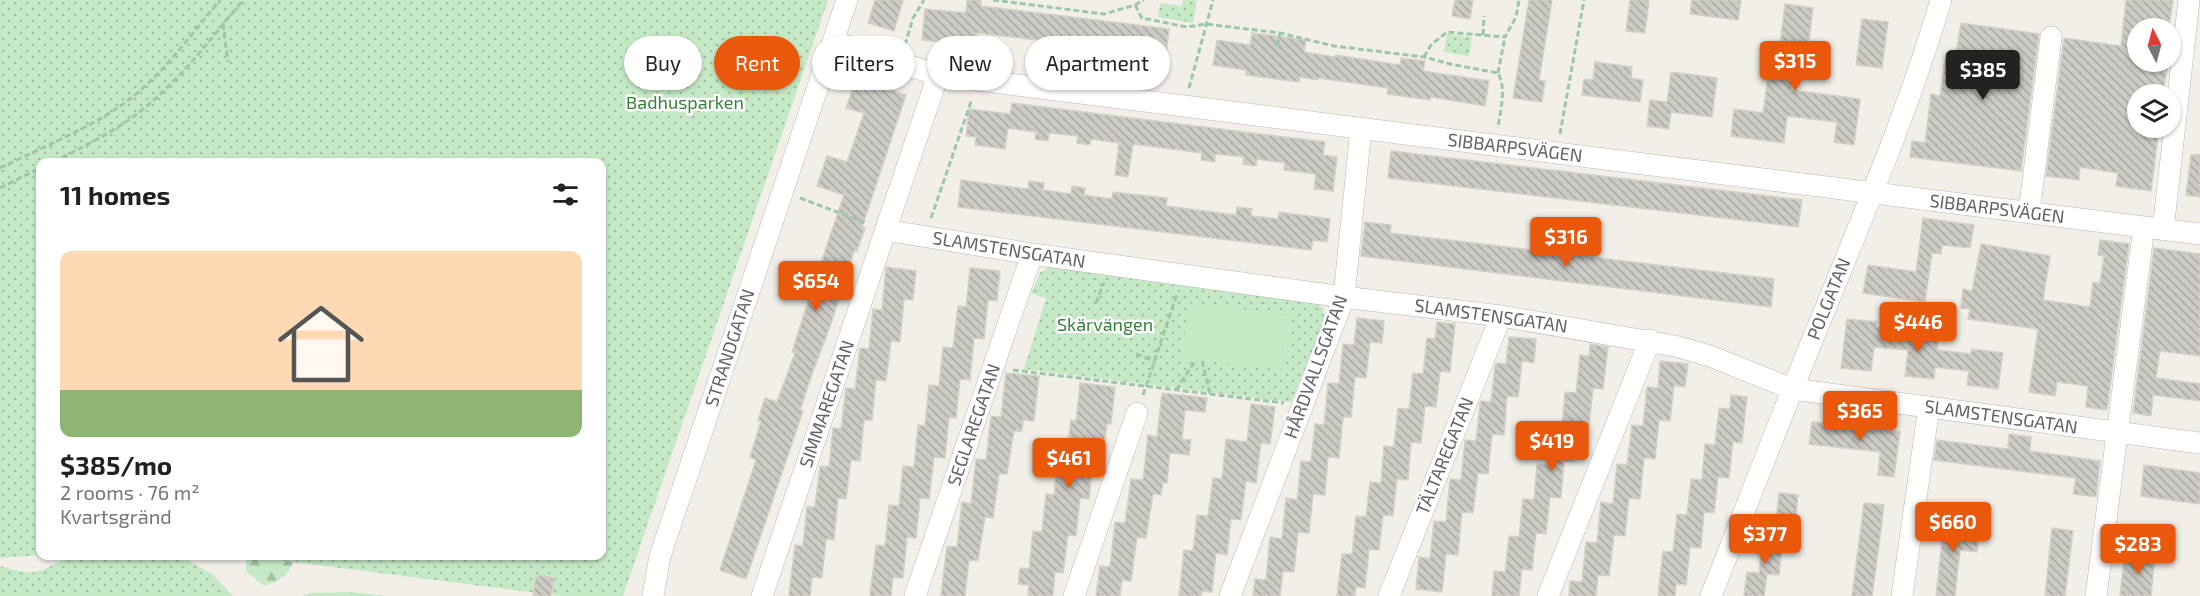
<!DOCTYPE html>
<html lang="en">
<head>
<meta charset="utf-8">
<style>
	body { margin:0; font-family:"Exo 2",sans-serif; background:#f6f6f6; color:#202124; height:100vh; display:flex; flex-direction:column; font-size:22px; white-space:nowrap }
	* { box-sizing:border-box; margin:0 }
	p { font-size:20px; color:#757577 }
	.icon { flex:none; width:33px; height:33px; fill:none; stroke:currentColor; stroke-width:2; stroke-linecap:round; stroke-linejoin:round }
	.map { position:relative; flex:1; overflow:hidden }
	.drawer { position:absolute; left:36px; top:158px; width:570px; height:402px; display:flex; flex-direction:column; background:#fff; border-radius:12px; box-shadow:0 2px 4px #0004 }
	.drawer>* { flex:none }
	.hud { position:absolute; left:624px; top:36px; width:570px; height:54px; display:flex; gap:12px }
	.needle { width:39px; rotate:354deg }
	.fabs { position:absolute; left:2127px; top:18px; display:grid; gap:12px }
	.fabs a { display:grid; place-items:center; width:54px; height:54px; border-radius:50%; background:#fff; box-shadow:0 2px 4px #0004; font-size:30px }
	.price { position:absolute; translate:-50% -51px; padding:0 14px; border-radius:6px; background:#ea580c; color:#fff; font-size:20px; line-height:39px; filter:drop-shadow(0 2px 3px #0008) }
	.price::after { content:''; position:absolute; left:50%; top:36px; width:18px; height:14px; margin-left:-9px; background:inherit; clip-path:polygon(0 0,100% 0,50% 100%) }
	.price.on { background:#222; color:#fff }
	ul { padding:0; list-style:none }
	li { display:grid; align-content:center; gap:12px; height:318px; padding:0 24px }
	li+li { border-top:2px solid #e0e0e0 }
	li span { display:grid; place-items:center; height:186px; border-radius:12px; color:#555 }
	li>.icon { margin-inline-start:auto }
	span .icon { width:108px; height:108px; fill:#fffc; stroke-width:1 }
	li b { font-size:26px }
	h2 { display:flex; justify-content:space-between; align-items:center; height:72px; padding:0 24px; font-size:26px }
	.tag { padding:0 21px; border-radius:27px; background:#fff; box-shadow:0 2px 4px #0004; font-size:21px; line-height:54px }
	.tag.on { background:#ea580c; color:#fff }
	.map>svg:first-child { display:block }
	.forest { fill:url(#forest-firs) }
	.park { fill:url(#park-dots) }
	.garden { fill:#c5e8c5 }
	.building { fill:url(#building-back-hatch); stroke:#d6d1c6; stroke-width:1.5 }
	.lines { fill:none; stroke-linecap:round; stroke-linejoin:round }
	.minor-casing { stroke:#b5b8bc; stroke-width:22 }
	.path { stroke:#9cc7a9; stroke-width:3; stroke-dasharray:6 3; stroke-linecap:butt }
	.minor { stroke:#fff; stroke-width:21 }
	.labels { text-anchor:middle; stroke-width:5; stroke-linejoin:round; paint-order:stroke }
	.park-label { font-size:18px; fill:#348238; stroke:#fff }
	.street-label { font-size:18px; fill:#5f6368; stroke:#fff }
</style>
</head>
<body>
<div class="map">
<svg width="2200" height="596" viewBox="0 0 2200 596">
	<defs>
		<pattern id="forest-firs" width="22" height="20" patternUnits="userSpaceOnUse" patternTransform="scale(1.5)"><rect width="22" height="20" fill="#c5e8c5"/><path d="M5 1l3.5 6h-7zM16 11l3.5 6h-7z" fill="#a3c0a4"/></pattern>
		<pattern id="park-dots" width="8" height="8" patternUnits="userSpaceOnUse" patternTransform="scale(1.5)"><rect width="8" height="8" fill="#c5e8c5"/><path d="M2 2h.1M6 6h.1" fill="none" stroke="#a3c0a4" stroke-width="1.8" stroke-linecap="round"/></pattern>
		<pattern id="building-back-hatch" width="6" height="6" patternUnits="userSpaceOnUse" patternTransform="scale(1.5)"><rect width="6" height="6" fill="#cccac5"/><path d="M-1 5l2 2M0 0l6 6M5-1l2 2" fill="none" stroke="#a9a8a4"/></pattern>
	</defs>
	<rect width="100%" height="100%" fill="#f1efe8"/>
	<path class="forest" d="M246,555H295C290,575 282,580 264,586L246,571Z"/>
	<path class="park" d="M0,0H828L623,596H562L238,555H602V162H40V555L0,558Z
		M1183,0H1197L1193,23L1158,17L1160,3L1182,6Z
		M1447,34L1472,37L1469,56L1444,52Z
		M1050,266L1314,301L1323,308L1325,322L1291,402L1024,369L1046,298L1031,293L1040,273Z
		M73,555H178L212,574L233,596H0V566C38,578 39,572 73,555Z
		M352,592L387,596H302L311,593Z"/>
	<path class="garden" d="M1188,303L1292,315L1285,370L1182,358Z"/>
	<path class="building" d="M875,0H903L894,31L868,23Z
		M967,0H981V6L1169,29L1166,56L1110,49L1109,61L1068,56L1070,44L977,33L976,45L940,40V42L922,40L925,9L966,13Z
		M1455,0H1473L1470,19L1452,16Z
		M1529,0H1552L1539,80L1545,81L1542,102L1513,98Z
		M1630,0H1649L1645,33L1626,31Z
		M1692,0H1741L1738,20L1690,14Z
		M2126,0H2173L2169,27L2138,23V62H2168L2163,94H2138V128H2159L2151,191L2116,186L2118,173L2080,167L2079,180L2046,176L2064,38L2121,46Z
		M1785,4L1813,8L1807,56L1795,55L1791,90L1860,99L1854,145L1834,142L1837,122L1787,116L1784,143L1731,136L1734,109L1763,113L1768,76L1776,77Z
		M1862,19L1888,22L1882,68L1856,65Z
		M1961,23L2039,34L2021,171L1910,157L1912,141L1925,143L1931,94L1940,96L1945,59L1955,60Z
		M1252,33L1306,40L1304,52L1335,57L1336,55L1400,65L1401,58L1425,61L1423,71L1489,81L1485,106L1431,97L1430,100L1387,94L1388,88L1319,78L1318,80L1300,77L1299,82L1246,75V70L1213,65L1217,40L1250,45Z
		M1595,62L1632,67L1631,78L1643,80L1640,102L1582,95L1584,79L1593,80Z
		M1671,72L1717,78L1712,117L1671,112L1669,129L1647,126L1650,100L1667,102Z
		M856,79L906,95L862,227L865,228L857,251H854L831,324L812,374L800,410L803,411L746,579L720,570L756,460L750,457L761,421L758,420L765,398L777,402L795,353L792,352L811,292L844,195L817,186L827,156L847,162L864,113L846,108Z
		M1012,103L1325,142L1323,155L1337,157L1333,191L1314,189L1316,174L1284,170L1285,163L1257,159L1256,166L1243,164L1244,157L1215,154V162L1201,160L1202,153L1133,144L1128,177L1115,175L1119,143L1091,139L1090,145L1077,143L1078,136L1049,133L1048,141L1035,139L1036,132L1008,128L1005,149L975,145L976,137L966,136L969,109L1010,114Z
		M1391,151L1802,200L1798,227L1388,178Z
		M2191,155H2200V197L2186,195Z
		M961,180L1028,189L1029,181L1044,183L1043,190L1071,194L1072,186L1085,188L1084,195L1112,199L1113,192L1167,198L1166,206L1236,215L1237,207L1252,209L1251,216L1278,219L1279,212L1330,219L1327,242L1313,240L1311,250L958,207Z
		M1923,218L1974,225L1970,248L1942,245L1941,254L1932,253L1925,302L1863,293L1868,265L1916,272Z
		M1365,222L1391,225L1390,233L1774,279L1771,307L1361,256Z
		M2100,240L2129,244L2107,410L2086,407L2088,386L2057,382L2055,396L2029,392L2038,329L1968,319L1970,309L1961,308L1963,289L1972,291L1981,244L2050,256L2043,300L2090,307L2093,282L2100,283L2104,256L2098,255Z
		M2154,248L2200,254V356L2160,351L2156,378L2200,384V401L2153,395L2151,416L2133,413Z
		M886,267L916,271L913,300L904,299L900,342L891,341L886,381L876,380L872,420H864L860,461L851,460L846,499L838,498L834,540L826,539L822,578L812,577L810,596H789L795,545L803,546L807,507H815L820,466L829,467L833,428L841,429L846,388L855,389L860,348L869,349L873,309L882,310Z
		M970,268L1000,271L997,301L988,300L984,339L974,338L970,380L960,379L956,418L949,417L945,458L934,457L929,499L920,498L916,538L907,537L903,578L893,577L891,596H870L876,545L885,546L889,505L899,506L903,466L914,467L918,425L925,426L929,385L939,386L943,347L953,348L958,306L966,307Z
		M1357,318L1384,321L1382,343L1370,342L1366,378L1355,377L1351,417H1343L1339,458L1328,457L1325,495L1313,494L1309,533L1298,532L1294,572L1283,571L1280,596H1253L1255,579L1266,580L1270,537L1282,539L1286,498L1297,500L1301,461L1311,462L1315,424L1324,425L1328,383L1339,384L1343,344L1354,345Z
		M1847,319L1877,322L1876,327L1910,331V326L1939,329L1937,350L1971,354L1972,349L2003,353L1998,389L1967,385L1969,371L1935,367L1934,379L1905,376L1908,350L1874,347L1871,371L1841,368Z
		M1437,322L1455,324L1450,372L1440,371L1436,407L1425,406L1421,443L1411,442L1408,480L1397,479L1393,516L1383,515L1379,550L1369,549L1365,588L1356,587L1355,596H1337L1342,554H1352L1356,516L1366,517L1370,482L1381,483L1384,446L1394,447L1398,408L1409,409L1413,373L1423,374L1427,338L1435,339Z
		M1509,337L1536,339L1534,363L1522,361L1518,397L1507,396L1504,435L1492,434L1488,474L1478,473L1473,513L1462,512L1458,555L1446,554L1442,592L1416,589L1419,557L1430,559L1434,521L1446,522L1450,479L1461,480L1465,441V440L1476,441L1480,403L1481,401L1491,402L1495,366L1496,363L1506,364Z
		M1590,344L1608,347L1603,389L1593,388L1589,427L1578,426L1574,462L1564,461L1561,498L1550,497L1546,534L1536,533L1532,570L1522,569L1519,596H1492L1494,571L1505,572L1509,536L1519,537L1523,499L1534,500L1537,464L1547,465L1551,428L1562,429L1565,392L1576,393L1580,355L1589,356Z
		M1660,361L1688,364L1685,387L1674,385L1670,421L1659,420L1655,459L1644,458L1640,499L1629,498L1625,536L1614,535L1609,576L1598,575L1596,596H1569L1570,581L1582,582L1586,542L1597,543L1601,502L1613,504L1617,464L1627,465L1632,425L1643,426L1647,387L1658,388Z
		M1006,373L1039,376L1034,421L1023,420L1022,431H1014L1007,474H999L993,518L985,517L978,561L969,560L965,596H941L947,546L957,547L962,502L971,504L976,459L986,460L991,416L1001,417Z
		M1080,383L1115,387L1111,424H1107L1102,462L1093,461L1089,499L1080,498L1076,536L1068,535L1063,573L1055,572L1053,596H1028L1029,585L1018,584L1020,568L1029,569L1033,531L1042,532L1046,494L1054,495L1058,457L1066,458L1071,420L1076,421Z
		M1162,393L1207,398L1205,412L1185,410L1182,439L1191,440L1189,455L1170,453L1167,483L1163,482L1161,495L1153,494L1146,538L1137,537L1131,581L1122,580L1120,596H1096L1100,566L1110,567L1115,522L1125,523L1131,479L1143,480L1148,435L1157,437Z
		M1731,395L1747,397L1742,443L1733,442L1729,478L1718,477L1714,513L1704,512L1701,548L1690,547L1686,585L1676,584L1675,596H1658L1663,551L1673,552L1677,514L1687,515L1691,479L1702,480L1705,444L1715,445L1719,408L1730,409Z
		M1251,404L1275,407L1270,444L1261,443L1256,483L1246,481L1241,520L1231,519L1227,555L1216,553L1212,592L1202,591L1201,596H1179L1184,550L1193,551L1197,515L1208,516L1213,478L1222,479L1226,439L1247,442Z
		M1812,422L1900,432L1894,477L1878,475L1880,452L1809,444Z
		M2009,434L2031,437L2030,451L2100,461L2096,497L2073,494L2076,478L1934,460L1937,440L2008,449Z
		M2144,465L2200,473V504L2141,496Z
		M1779,493L1798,495L1794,535L1775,533Z
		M1864,503L1884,505L1879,546L1872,596H1852Z
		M1945,513L1964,515L1962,534L1979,535L1977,552L1960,550L1955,596H1936Z
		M2052,528L2073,531L2065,596H2045Z
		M1764,532L1783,534L1779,575L1764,574H1767L1764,596H1744L1747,572L1759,573Z
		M2125,552L2155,555L2151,596H2120Z
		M536,575L554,578L551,596H533Z"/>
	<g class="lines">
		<defs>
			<path id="minor" d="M834,42L938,75L2200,234
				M2029,213L2051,37
				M885,230L1032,254L1344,297L1501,316L1675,346L1710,356L1792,389L2200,443
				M2163,230L2189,0
				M653,596L660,556L847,0
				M762,596L938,75
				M915,596L1032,254
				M1074,596L1137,413
				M1230,596L1344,297L1361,128
				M1389,596L1501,316
				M1548,596L1650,340
				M1711,596C1749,500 1786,403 1826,307C1867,206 1910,105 1941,0
				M1902,596L1929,407
				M2096,596L2144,227"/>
		</defs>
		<use href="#minor" class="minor-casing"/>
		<path class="path" d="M993,0L1104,14L1135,5L1144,0
			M1135,5L1142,18L1187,27L1206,24L1280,33L1334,46L1424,57L1450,64L1498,73C1507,90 1500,110 1498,128
			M223,24L228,62
			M1483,35L1484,16
			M905,45L913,18L924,0
			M1277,46L1280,33
			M1424,57L1431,45L1447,32L1505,37L1516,17L1519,0
			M1498,73L1505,37
			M1189,88L1213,0
			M1560,134L1584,0
			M54,162C86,145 120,129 148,105C184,75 213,36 243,0
			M0,168C39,149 83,131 119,107C159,80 189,37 220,0
			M0,188L40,168
			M800,198L866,223
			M931,218L972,99
			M1096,303L1104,283
			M1136,354L1154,361
			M1202,361L1210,394
			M1013,370L1284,403
			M1176,390L1196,360
			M1143,395L1177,294"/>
		<use href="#minor" class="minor"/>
	</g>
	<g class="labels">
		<g class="park-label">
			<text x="685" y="109">Badhusparken</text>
			<text x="1105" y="331">Skärvängen</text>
		</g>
		<g class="street-label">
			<text transform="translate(1515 148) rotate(7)" y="6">SIBBARPSVÄGEN</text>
			<text transform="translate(1997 209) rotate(7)" y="6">SIBBARPSVÄGEN</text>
			<text transform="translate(1009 250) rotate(9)" y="6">SLAMSTENSGATAN</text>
			<text transform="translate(1829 299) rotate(-68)" y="6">POLGATAN</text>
			<text transform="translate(1491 316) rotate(8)" y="6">SLAMSTENSGATAN</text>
			<text transform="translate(730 348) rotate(-72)" y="6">STRANDGATAN</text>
			<text transform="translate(1316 367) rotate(-70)" y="6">HÅRDVALLSGATAN</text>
			<text transform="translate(827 404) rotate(-71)" y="6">SIMMAREGATAN</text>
			<text transform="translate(2001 417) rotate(8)" y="6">SLAMSTENSGATAN</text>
			<text transform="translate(974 425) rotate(-71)" y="6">SEGLAREGATAN</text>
			<text transform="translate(1445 456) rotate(-68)" y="6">TÄLTAREGATAN</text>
		</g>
	</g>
</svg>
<div class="fabs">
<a><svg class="needle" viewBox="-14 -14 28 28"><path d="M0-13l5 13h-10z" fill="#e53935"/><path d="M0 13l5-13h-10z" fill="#757577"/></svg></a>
<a><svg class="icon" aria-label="layers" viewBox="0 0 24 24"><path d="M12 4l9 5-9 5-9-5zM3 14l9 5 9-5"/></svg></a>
</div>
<b class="price" style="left:1795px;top:92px">$315</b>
<b class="price on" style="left:1983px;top:101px">$385</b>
<b class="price" style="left:1566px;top:268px">$316</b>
<b class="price" style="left:816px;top:312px">$654</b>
<b class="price" style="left:1918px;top:353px">$446</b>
<b class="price" style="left:1860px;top:442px">$365</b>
<b class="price" style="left:1552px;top:472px">$419</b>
<b class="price" style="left:1069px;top:489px">$461</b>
<b class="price" style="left:1953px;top:553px">$660</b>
<b class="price" style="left:1765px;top:565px">$377</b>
<b class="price" style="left:2138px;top:575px">$283</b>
<div class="hud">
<a class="tag">Buy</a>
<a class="tag on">Rent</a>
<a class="tag">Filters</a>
<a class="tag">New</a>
<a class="tag">Apartment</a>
</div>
<section class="drawer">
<h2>11 homes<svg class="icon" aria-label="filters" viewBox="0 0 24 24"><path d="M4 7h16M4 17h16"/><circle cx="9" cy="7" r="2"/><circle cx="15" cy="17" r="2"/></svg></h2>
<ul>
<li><span style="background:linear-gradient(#ffd9b3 75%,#8fb573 0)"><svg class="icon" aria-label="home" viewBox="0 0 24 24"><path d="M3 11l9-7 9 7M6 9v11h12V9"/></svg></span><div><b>$385/mo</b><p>2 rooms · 76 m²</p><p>Kvartsgränd</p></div></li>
</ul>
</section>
</div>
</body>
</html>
